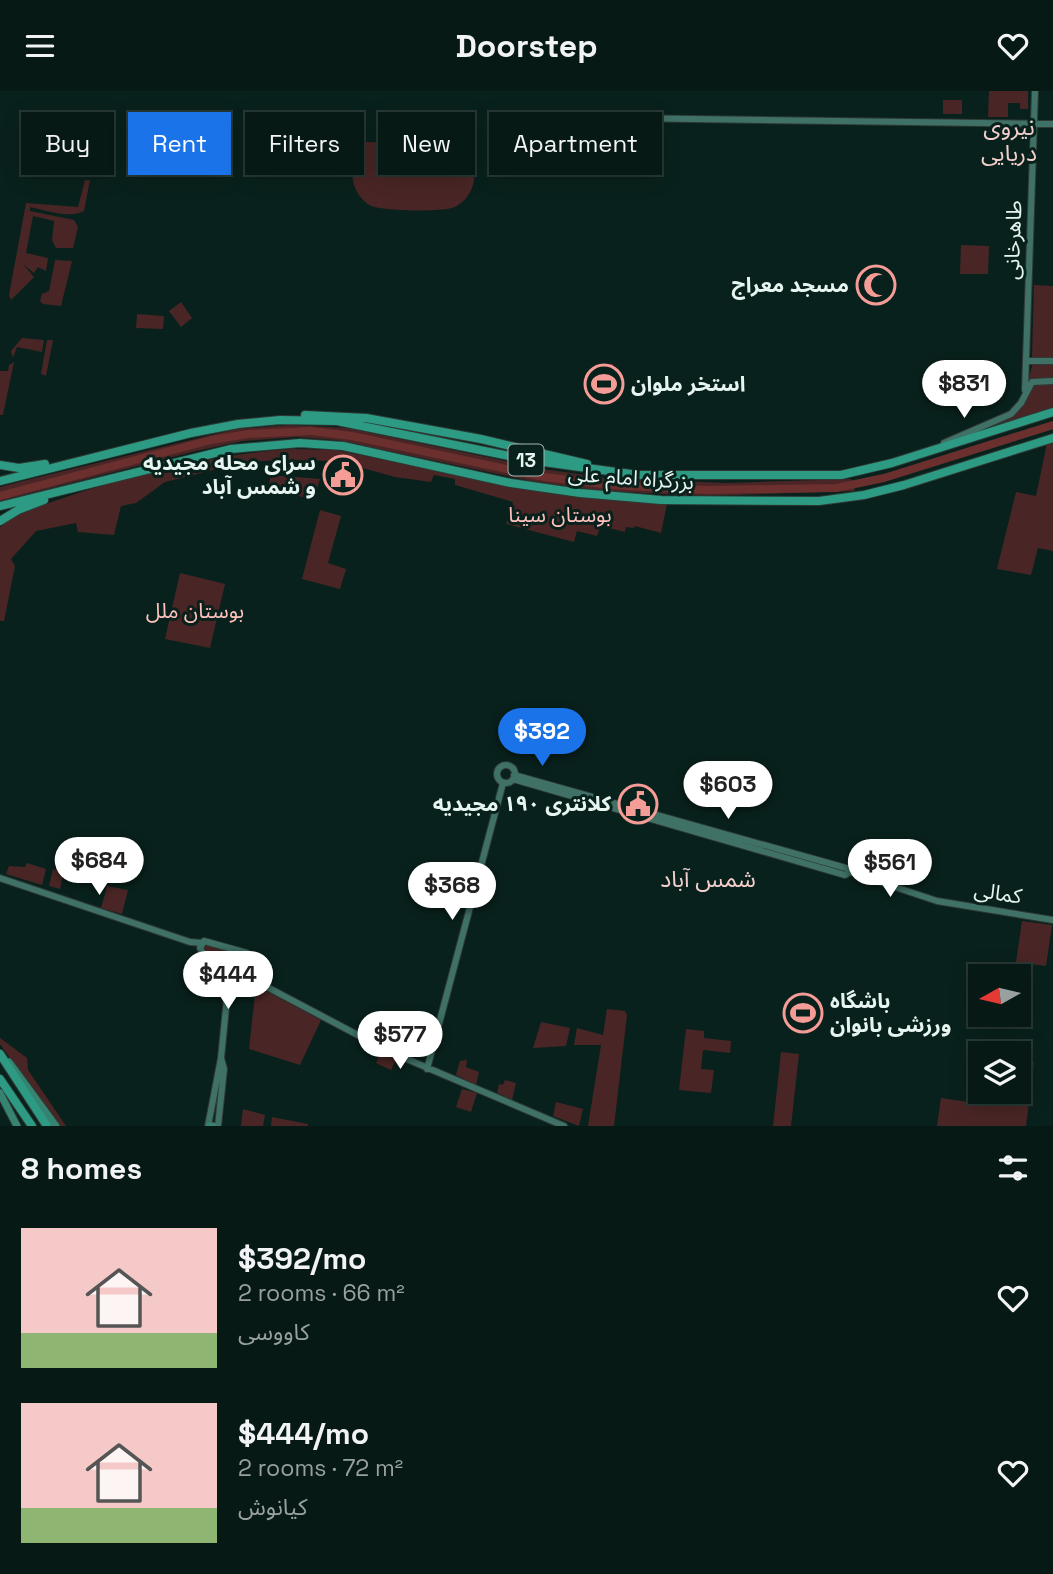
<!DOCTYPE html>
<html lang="en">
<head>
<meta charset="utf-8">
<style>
	body { margin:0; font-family:"Space Grotesk","Noto Sans Arabic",sans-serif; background:#152622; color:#f1f3f6; height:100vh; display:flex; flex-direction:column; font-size:26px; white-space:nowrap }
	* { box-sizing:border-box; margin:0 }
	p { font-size:23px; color:#98a0a0 }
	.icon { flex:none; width:38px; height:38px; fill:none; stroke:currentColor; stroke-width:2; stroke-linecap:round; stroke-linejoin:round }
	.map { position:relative; height:1035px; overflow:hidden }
	.panel { display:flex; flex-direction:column; background:#071915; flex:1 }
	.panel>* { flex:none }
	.guide { position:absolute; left:21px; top:21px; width:700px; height:63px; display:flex; gap:14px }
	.needle { width:46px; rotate:262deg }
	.controls { position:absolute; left:968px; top:873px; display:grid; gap:14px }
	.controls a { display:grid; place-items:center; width:63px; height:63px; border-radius:0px; background:#071915; box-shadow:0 4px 18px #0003,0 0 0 2px #283834; font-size:35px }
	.price { position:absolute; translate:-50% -60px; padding:0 16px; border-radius:24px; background:#fff; color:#222; font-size:23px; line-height:46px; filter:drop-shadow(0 2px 4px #0008) }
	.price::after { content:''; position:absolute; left:50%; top:42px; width:21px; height:16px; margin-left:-10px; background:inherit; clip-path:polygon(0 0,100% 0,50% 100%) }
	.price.active { background:#1a73e8; color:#fff }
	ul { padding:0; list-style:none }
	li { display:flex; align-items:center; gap:21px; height:175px; padding:0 21px }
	li span { display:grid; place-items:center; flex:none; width:196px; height:140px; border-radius:0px; color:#555 }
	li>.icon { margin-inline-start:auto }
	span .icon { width:84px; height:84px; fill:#fffc; stroke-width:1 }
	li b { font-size:30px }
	h2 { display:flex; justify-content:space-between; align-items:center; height:84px; padding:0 21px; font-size:30px }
	.chip { padding:0 24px; border-radius:0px; background:#071915; box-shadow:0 4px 18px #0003,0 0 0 2px #283834; font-size:24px; line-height:63px }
	.chip.active { background:#1a73e8; color:#fff }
	header { display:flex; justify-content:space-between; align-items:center; height:91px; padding:0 21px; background:#071915; font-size:32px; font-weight:800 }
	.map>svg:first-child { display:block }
	.green { fill:#492625 }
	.water { fill:#6b2f2e }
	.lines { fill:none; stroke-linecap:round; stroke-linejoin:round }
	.river { stroke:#6b2f2e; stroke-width:8 }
	.secondary-casing { stroke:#2e3935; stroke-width:8 }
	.primary-casing { stroke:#2e3935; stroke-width:9 }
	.highway-casing { stroke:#2e3935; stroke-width:10 }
	.secondary { stroke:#3f7166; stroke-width:6 }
	.primary { stroke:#378372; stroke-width:7 }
	.highway { stroke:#2d9a83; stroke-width:8 }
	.labels { text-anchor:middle; stroke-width:6; stroke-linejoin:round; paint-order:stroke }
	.shield { fill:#09211c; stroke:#a4b5b0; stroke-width:2 }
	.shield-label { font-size:19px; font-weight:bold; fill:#e7f5f0 }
	.street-label { font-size:21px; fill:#e7f5f0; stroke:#09211c }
	.poi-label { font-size:21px; font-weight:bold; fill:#e7f5f0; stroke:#09211c; text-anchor:end }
	.park-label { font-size:21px; fill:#fec2bd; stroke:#09211c }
	.neighbourhood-label { font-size:23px; fill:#f4d0cd; stroke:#09211c }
</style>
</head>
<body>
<header><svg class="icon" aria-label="menu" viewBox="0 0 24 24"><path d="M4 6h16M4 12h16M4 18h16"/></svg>Doorstep<svg class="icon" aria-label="heart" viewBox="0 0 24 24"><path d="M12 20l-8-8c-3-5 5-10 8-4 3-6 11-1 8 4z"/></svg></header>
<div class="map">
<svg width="1053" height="1035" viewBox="0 0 1053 1035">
	<rect width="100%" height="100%" fill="#09211c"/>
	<path class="green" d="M989,0H1028V18H1020V12H1008V26H988Z
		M943,9H962V23H943Z
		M366,51L461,54C461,66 475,74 474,88C473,101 464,113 452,117C438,121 385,120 371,115C353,104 347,83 358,65C363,58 366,60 366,51Z
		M85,89H90L84,120C68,128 46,119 30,116V120L74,129L78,136L73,157H56L52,149L54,130L33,125L26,162L48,167L46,180L38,176L34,182L23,173L34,186L11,209L9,204L26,112L78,116Z
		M961,154L989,155L988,183H960Z
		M55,169L72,170L61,215L43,213L40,210L42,203L49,200Z
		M1034,194L1053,195V266H1032Z
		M181,211L192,227L181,236L169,220Z
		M137,223L164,225L163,238L136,237Z
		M22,247L44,249L42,261L17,256L13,267L11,260Z
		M47,249H53L46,285L41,283Z
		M14,271L3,324H0V280H8L9,274Z
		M1033,272L1053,273V288H1035L1027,293Z
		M1053,292V317L959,349C994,335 1017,332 1031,293Z
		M290,334L348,337L543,378L606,387L727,392L851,388L855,400L704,405L604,400L536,391L336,349L296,346L243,350L196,360L0,410V396L19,391L236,338Z
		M1053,350V460L1038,457L1031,484L997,478L1016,401L1036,405L1047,352Z
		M293,358L336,359L518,397L667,413L661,442L635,435L634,437L626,436L625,441L601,435L597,445L577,440L574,451L506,433L513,411L455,394V388L434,384L431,391L395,386L337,370L281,369L246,371L165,391L136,412L121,415L114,444L78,441L76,432L36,440L11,468L15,475L4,530H0V436L15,424C103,391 199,364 293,358Z
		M271,384L320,388L314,409L268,397Z
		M320,419L341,425L328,472L346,478L340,498L302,488Z
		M180,482L225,493L210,557L165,548Z
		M27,772L46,778L42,794L6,783L9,775L25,776Z
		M53,778L64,781L60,798L49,795Z
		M107,795L128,799L122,823L101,817Z
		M1022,830L1052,834L1046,875L1016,871Z
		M206,852L245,865L247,870L242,873L206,861L203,858Z
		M256,895L321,929L300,974L249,958Z
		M607,918L625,920L627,924L614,1035H588L601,954H574L577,937L603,944Z
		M541,931L570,937L566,955L533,957Z
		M686,938L704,940V947L731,950L730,962L703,959L701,978L714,979L711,1002L679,999Z
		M0,947L27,967L28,979L66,1035H58L0,953Z
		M381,959L397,967L391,979L376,972Z
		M781,961L799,963L791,1035H773Z
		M467,969L466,976L479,981L476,994L456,984L460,970Z
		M1019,969L1034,971L1026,1035H937L941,1007L975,1012L980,985V1001H1018Z
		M505,989L516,992L512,1009L497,1002L499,993L503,994Z
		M462,998L477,1002L471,1021L456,1016Z
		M556,1011L583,1018L579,1035L553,1025Z
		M243,1018L265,1024L263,1035H241Z
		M272,1026L308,1033V1035H271Z"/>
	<path class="water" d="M598,273H613L611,313L596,312Z"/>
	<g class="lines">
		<path class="river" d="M0,405L211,349L248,343L311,340L352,345L544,386L610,394L706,399L836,397L884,387L1053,334"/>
		<defs>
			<path id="secondary" d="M551,26L1053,33
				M1027,270H1053
				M1025,299L1035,0
				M944,352L1011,323L1021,312L1032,291L1053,290
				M497 683a9 9 0 1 1 18 0a9 9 0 1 1-18 0Z
				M514,684L846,777L850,781L937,810L1053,829
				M513,688L845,784L850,781
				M0,787L190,851L202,852
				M204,850L247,862L251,871L242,876L204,864L200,857Z
				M224,871L227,907L237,875
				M238,875L248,886L388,960L564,1035
				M427,978L503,692
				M208,1035L221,967L227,907
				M218,1035L224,978L221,967"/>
			<path id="primary" d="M9,971L56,1035
				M0,1002L17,1035
				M210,1035H213"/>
			<path id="highway" d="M305,324L366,327L481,348L587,373
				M0,374L19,377L45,373
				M0,390L191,342L238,333L280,329L337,330L529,369L638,384H841L892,372L1053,321
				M0,415L231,358L300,352L343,355L511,392L580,402L661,409L819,410L864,404L904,394L1053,347
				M0,430L18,419L44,409
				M0,963L47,1035
				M0,988L32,1035"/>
		</defs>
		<use href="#secondary" class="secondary-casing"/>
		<use href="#primary" class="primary-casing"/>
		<use href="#highway" class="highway-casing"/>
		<use href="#secondary" class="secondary"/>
		<use href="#primary" class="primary"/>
		<use href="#highway" class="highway"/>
	</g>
	<defs>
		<symbol id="mosque-ring" viewBox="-11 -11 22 22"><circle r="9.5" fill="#09211c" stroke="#f59c96" stroke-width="1.5"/><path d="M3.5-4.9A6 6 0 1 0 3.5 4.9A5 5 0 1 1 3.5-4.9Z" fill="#f59c96"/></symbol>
		<symbol id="stadium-ring" viewBox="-11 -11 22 22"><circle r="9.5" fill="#09211c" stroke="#f59c96" stroke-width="1.5"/><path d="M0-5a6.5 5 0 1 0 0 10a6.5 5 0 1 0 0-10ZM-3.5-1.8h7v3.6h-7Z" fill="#f59c96"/></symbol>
		<symbol id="civic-ring" viewBox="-11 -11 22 22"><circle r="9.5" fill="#09211c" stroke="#f59c96" stroke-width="1.5"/><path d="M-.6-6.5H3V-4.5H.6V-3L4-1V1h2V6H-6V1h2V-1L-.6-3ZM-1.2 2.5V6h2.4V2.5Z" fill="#f59c96"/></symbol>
	</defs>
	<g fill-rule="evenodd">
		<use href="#mosque-ring" x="854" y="172" width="44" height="44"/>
		<use href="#stadium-ring" x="582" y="271" width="44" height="44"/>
		<use href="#civic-ring" x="321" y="362" width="44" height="44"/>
		<use href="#civic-ring" x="616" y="691" width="44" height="44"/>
		<use href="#stadium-ring" x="781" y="900" width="44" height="44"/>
	</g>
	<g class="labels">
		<rect class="shield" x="508.5" y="353.5" width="35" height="31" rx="5"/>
		<g class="shield-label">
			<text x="526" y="376">13</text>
		</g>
		<g class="street-label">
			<text transform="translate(1013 149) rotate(-88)" y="7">طاهرخانی</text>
			<text transform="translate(631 387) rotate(4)" y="7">بزرگراه امام علی</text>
			<text transform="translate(998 802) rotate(9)" y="7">کمالی</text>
		</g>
		<g class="poi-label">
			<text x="849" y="201">مسجد معراج</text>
			<text x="631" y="300" text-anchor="start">استخر ملوان</text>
			<text x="316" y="379">سرای محله مجیدیه<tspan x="316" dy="24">و شمس آباد</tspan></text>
			<text x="611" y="720">کلانتری ۱۹۰ مجیدیه</text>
			<text x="830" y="917" text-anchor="start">باشگاه<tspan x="830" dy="24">ورزشی بانوان</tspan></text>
		</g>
		<g class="park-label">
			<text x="560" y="431">بوستان سینا</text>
			<text x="195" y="527">بوستان ملل</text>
		</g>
		<g class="neighbourhood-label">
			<text x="1009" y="44">نیروی<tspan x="1009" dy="26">دریایی</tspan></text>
			<text x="708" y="796">شمس آباد</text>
		</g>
	</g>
</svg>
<div class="controls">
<a><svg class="needle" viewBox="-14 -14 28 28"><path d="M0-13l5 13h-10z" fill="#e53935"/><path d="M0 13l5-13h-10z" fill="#98a0a0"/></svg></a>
<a><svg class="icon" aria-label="layers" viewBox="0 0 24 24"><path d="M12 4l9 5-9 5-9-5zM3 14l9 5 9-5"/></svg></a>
</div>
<b class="price" style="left:964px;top:329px">$831</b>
<b class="price active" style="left:542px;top:677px">$392</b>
<b class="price" style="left:728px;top:730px">$603</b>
<b class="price" style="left:99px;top:806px">$684</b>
<b class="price" style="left:890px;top:808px">$561</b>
<b class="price" style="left:452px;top:831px">$368</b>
<b class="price" style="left:228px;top:920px">$444</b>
<b class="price" style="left:400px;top:980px">$577</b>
<div class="guide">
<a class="chip">Buy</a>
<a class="chip active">Rent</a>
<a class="chip">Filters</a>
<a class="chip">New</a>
<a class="chip">Apartment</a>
</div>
</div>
<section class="panel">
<h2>8 homes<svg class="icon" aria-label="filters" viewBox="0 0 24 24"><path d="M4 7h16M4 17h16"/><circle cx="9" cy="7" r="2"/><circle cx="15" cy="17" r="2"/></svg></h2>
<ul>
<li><span style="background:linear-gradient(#f6c9c9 75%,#8fb573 0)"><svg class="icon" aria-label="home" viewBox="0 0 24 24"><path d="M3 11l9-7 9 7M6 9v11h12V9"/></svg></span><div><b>$392/mo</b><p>2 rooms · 66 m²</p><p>کاووسی</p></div><svg class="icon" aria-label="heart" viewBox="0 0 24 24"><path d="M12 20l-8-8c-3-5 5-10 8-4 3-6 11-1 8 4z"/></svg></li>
<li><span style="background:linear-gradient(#f6c9c9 75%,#8fb573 0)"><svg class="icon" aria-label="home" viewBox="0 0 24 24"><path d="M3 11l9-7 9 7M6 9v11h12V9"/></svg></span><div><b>$444/mo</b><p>2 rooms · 72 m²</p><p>کیانوش</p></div><svg class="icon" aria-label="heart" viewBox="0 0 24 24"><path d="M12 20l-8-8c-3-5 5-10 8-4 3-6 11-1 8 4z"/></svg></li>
</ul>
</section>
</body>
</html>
